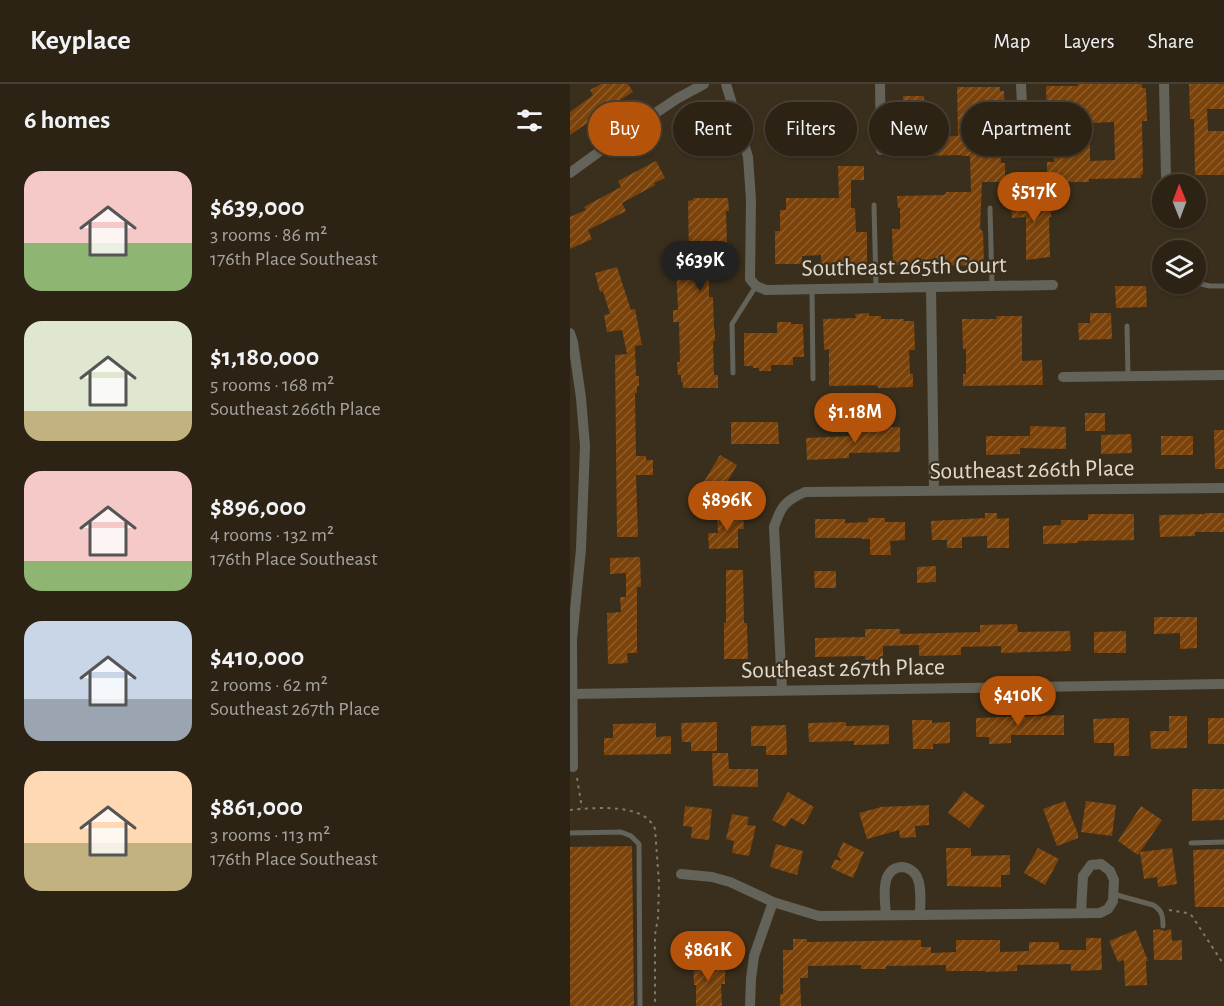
<!DOCTYPE html>
<html lang="en">
<head>
<meta charset="utf-8">
<style>
	body { margin:0; font-family:"Alegreya Sans",sans-serif; background:#382f22; color:#f1f3f6; height:100vh; display:flex; flex-direction:column; font-size:22px; white-space:nowrap }
	* { box-sizing:border-box; margin:0 }
	p { font-size:20px; color:#a6a4a0 }
	.icon { flex:none; width:33px; height:33px; fill:none; stroke:currentColor; stroke-width:2; stroke-linecap:round; stroke-linejoin:round }
	.map { position:relative; flex:1; overflow:hidden }
	.drawer { display:flex; flex-direction:column; background:#2c2315; width:570px }
	.drawer>* { flex:none }
	.hud { position:absolute; left:18px; top:18px; width:546px; height:54px; display:flex; gap:12px }
	.needle { width:39px; rotate:359deg }
	.controls { position:absolute; left:582px; top:90px; display:grid; gap:12px }
	.controls a { display:grid; place-items:center; width:54px; height:54px; border-radius:50%; background:#2c2315; box-shadow:0 2px 4px #0004,0 0 0 2px #484034; font-size:30px }
	.price { position:absolute; translate:-50% -51px; padding:0 14px; border-radius:21px; background:#b45309; color:#fff; font-size:20px; line-height:39px; filter:drop-shadow(0 2px 3px #0008) }
	.price::after { content:''; position:absolute; left:50%; top:36px; width:18px; height:14px; margin-left:-9px; background:inherit; clip-path:polygon(0 0,100% 0,50% 100%) }
	.price.current { background:#222; color:#fff }
	ul { padding:0; list-style:none }
	li { display:flex; align-items:center; gap:18px; height:150px; padding:0 24px }
	li span { display:grid; place-items:center; flex:none; width:168px; height:120px; border-radius:18px; color:#555 }
	li>.icon { margin-inline-start:auto }
	span .icon { width:72px; height:72px; fill:#fffc; stroke-width:1 }
	li b { font-size:26px }
	h2 { display:flex; justify-content:space-between; align-items:center; height:72px; padding:0 24px; font-size:26px }
	.tag { padding:0 21px; border-radius:27px; background:#2c2315; box-shadow:0 2px 4px #0004,0 0 0 2px #484034; font-size:21px; line-height:54px }
	.tag.current { background:#b45309; color:#fff }
	header { display:flex; align-items:center; gap:36px; box-sizing:border-box; height:84px; padding:0 30px; background:#2c2315; border-bottom:2px solid #484034 }
	header strong { font-size:28px }
	nav { display:flex; gap:33px; margin-inline-start:auto; font-size:21px }
	main { display:flex; flex:1; min-height:0 }
	.map>svg:first-child { display:block }
	.building { fill:url(#building-hatch); fill-rule:evenodd }
	.lines { fill:none; stroke-linecap:round; stroke-linejoin:round }
	.path { stroke:#827969; stroke-width:2; stroke-dasharray:3 4.5; stroke-linecap:butt }
	.service { stroke:#636359; stroke-width:5 }
	.minor { stroke:#636359; stroke-width:10 }
	.labels { text-anchor:middle; stroke-width:4.5; stroke-linejoin:round; paint-order:stroke }
	.street-label { font-size:24px; fill:#e0d9cd; stroke:#3a2f1c }
</style>
</head>
<body>
<header>
<strong>Keyplace</strong>
<nav><a>Map</a><a>Layers</a><a>Share</a></nav>
</header>
<main>
<section class="drawer">
<h2>6 homes<svg class="icon" aria-label="filters" viewBox="0 0 24 24"><path d="M4 7h16M4 17h16"/><circle cx="9" cy="7" r="2"/><circle cx="15" cy="17" r="2"/></svg></h2>
<ul>
<li><span style="background:linear-gradient(#f6c9c9 60%,#8fb573 0)"><svg class="icon" aria-label="home" viewBox="0 0 24 24"><path d="M3 11l9-7 9 7M6 9v11h12V9"/></svg></span><div><b>$639,000</b><p>3 rooms · 86 m²</p><p>176th Place Southeast</p></div></li>
<li><span style="background:linear-gradient(#dfe7d0 75%,#c2b280 0)"><svg class="icon" aria-label="home" viewBox="0 0 24 24"><path d="M3 11l9-7 9 7M6 9v11h12V9"/></svg></span><div><b>$1,180,000</b><p>5 rooms · 168 m²</p><p>Southeast 266th Place</p></div></li>
<li><span style="background:linear-gradient(#f6c9c9 75%,#8fb573 0)"><svg class="icon" aria-label="home" viewBox="0 0 24 24"><path d="M3 11l9-7 9 7M6 9v11h12V9"/></svg></span><div><b>$896,000</b><p>4 rooms · 132 m²</p><p>176th Place Southeast</p></div></li>
<li><span style="background:linear-gradient(#c9d6e8 65%,#9aa5b1 0)"><svg class="icon" aria-label="home" viewBox="0 0 24 24"><path d="M3 11l9-7 9 7M6 9v11h12V9"/></svg></span><div><b>$410,000</b><p>2 rooms · 62 m²</p><p>Southeast 267th Place</p></div></li>
<li><span style="background:linear-gradient(#ffd9b3 60%,#c2b280 0)"><svg class="icon" aria-label="home" viewBox="0 0 24 24"><path d="M3 11l9-7 9 7M6 9v11h12V9"/></svg></span><div><b>$861,000</b><p>3 rooms · 113 m²</p><p>176th Place Southeast</p></div></li>
</ul>
</section>
<div class="map">
<svg width="654" height="922" viewBox="0 0 654 922">
	<defs>
		<pattern id="building-hatch" width="6" height="6" patternUnits="userSpaceOnUse" patternTransform="scale(1.5)"><rect width="6" height="6" fill="#7b420a"/><path d="M-1 1l2-2M0 6l6-6M5 7l2-2" fill="none" stroke="#8d5d2c"/></pattern>
	</defs>
	<rect width="100%" height="100%" fill="#3a2f1c"/>
	<path class="building" d="M31,0H58L63,8L25,31L26,33L0,51V28L23,11L20,6Z
		M508,0H572V4H576L577,37H572L573,90L571,91V94L519,95V98H477V78H484L483,33H477L476,2H508ZM544,38L545,76L520,77V39Z
		M619,0H654V25H637L638,47H654V91H625L624,35H620Z
		M387,3H430V7H434L435,40H430L431,79H435V98H412L410,144L412,147H413L414,182L367,181V183H356V180L323,181L322,145H330V124H328L327,112L373,111L376,110V108H401L400,72H392V71L343,72V66H339V45H334L333,12H354L355,53L388,52Z
		M86,77L95,94L84,99L85,101L52,119L56,127L18,146L22,155L0,165V133L16,126L14,123L51,103L48,97Z
		M268,82H294V96H281V124H285L286,148H297V180H285V183H272V181L251,182V171L232,172V180H205V147H210V126H216V114H269Z
		M474,108V121H480L481,133H479L480,173L456,176V133L442,134L441,119H444V109Z
		M123,114H158L159,127H156L157,159H159V173H141V192H139V213H143L144,245H145V257H143L144,291H148V304H113V298H111V291H108L107,278H110L109,238H103V226H108L106,179H119L118,117L123,116Z
		M47,183L61,226L65,225L72,261L65,262L66,292H69V302H67V309H65L66,372H76V376H83V391H66L68,453H47L45,271L57,270L52,246L37,248L34,231L40,230L33,207L30,208L25,189Z
		M545,202H576L577,223L546,224Z
		M299,229V232H311V235H334V237H344L345,266H339L340,290H343V303L308,304V302L304,301L259,302V265L254,266L253,235L286,234L285,230Z
		M520,229H541L542,255L509,256L508,239H520Z
		M426,232H452V277L472,276L473,301L393,302V290H396V265H393L392,235H427Z
		M207,238H221V240H233L234,273H223V281H201V287H189V284H183V282H174V249H207Z
		M515,329H535V347H515Z
		M161,338H208L209,360H161Z
		M460,342L496,343V365L450,364V370L416,371V352H460Z
		M330,343V368L279,369V374L237,376L236,354L285,352V344Z
		M644,346H654V385H645Z
		M561,350L562,369L531,370V351Z
		M591,352H623V371H591Z
		M150,371L167,381L149,412L132,401Z
		M173,429L174,445H168V464L139,465L138,449H148L147,430Z
		M415,429H427V435L439,434V464H417V452L392,453V464H377V456H362L361,437L415,434Z
		M635,429H654V448H625V452L590,453L589,431L635,430Z
		M518,430H564V456L508,457V459L473,460V442L491,441V436H518Z
		M298,434H315V438H335V456L320,457L321,471H300V455H292V454H245V435H275V439L298,438Z
		M70,473L71,503H67V569H57L58,579L38,580L37,529L51,528L50,513H56V489L40,490V474Z
		M366,482V498L347,499V483Z
		M156,486H173L174,539H177L178,575H154V539H156Z
		M244,487H266V504H245Z
		M584,533H627V564L610,565V549L584,550Z
		M447,540L448,548L500,547L501,567L431,569V562L391,563V571L349,572V561L313,562V575L295,576V572L245,573V554L295,553V545H330V550L410,548V541Z
		M556,547V569H524V548Z
		M494,631V651H441V659L419,660V653H406V634Z
		M599,632H617V664L581,665L580,647H599Z
		M549,634H559V672H544V659H524L523,635Z
		M638,634H654V660H638Z
		M342,636H362V639L380,638V659L363,660V665H343Z
		M147,638V667H121V658H112L111,639Z
		M276,638V642L319,641V660L284,661V657L239,658L238,639Z
		M86,639V653L101,652V670L34,671V654H43V640Z
		M216,641L217,671H196V662H181V642Z
		M142,669H158L159,685H188V703L143,702Z
		M622,705H654V736L622,737Z
		M394,707L415,722L399,744L378,729Z
		M218,708L244,723L234,741L221,734L215,743L202,736Z
		M495,717L508,750V754L487,762L473,725Z
		M516,717L546,721L542,752L511,748Z
		M359,721V741L345,742L346,753L330,754L329,746L297,755L289,729L311,723Z
		M115,722L142,725L139,756L121,754L122,743L113,742Z
		M571,722L592,736L568,771L548,757Z
		M162,730L179,733L177,741L186,742L179,772L162,769L164,757L156,755Z
		M273,758L294,768L283,794L261,784L265,775L270,777L271,775L267,772Z
		M206,760L233,767L227,791L200,783Z
		M62,762L64,922H0V763Z
		M376,764H401V772L440,771V791H431V803L377,802Z
		M468,764L489,775L475,801L454,789Z
		M602,764L607,800L588,803L587,793L574,795L570,768Z
		M654,765V823H625L623,766Z
		M590,845L594,847L601,845L602,857L612,856V876H584L583,846Z
		M566,846L578,877H576L577,901L555,902L554,876L548,878L539,857Z
		M516,854H531L532,886L501,887V880L447,881V887L415,888V887H376V881L316,882V885H291V881L238,882V894H230L231,922H210V910H213V866H223V855H237V858L351,856V863H361V869L386,868V856H430V868L459,867V858H489V866H516Z
		M123,873H142V883H155V900H151L152,922H126V901H124Z"/>
	<g class="lines">
		<path class="path" d="M7,694L12,724
			M0,726C24,724 74,718 85,745L89,799L88,834L85,851V922
			M599,826L617,829L622,832L654,881"/>
		<path class="service" d="M304,121L306,204
			M420,124L422,202
			M603,164V166
			M626,199L640,202H654
			M242,205L243,295
			M557,242L558,292
			M163,289L162,240L186,202
			M0,749L51,748L61,752L69,760L70,922
			M621,759L654,758
			M543,810L583,821C592,826 593,832 593,842"/>
		<path class="minor" d="M156,0L178,73L181,116L180,195L186,202L196,206L483,201
			M310,0L311,66
			M451,0L454,64
			M594,0L596,93
			M0,89L48,54L108,14L134,0
			M361,203L364,407
			M0,249L3,258L11,314L15,362L11,465L2,556L3,683
			M493,293L654,291
			M212,606L204,443C211,423 214,417 235,408L654,404
			M0,610L654,600
			M111,790L142,793L160,798L203,818L249,832L530,829L538,825L543,817L544,796L540,787L531,780L521,781L513,792L511,829
			M316,831C315,816 309,784 332,783C338,783 345,788 347,793C352,803 350,819 350,830
			M180,922L181,895L184,872L203,818"/>
	</g>
	<g class="labels">
		<g class="street-label">
			<text transform="translate(334 182) rotate(-1)" y="8">Southeast 265th Court</text>
			<text transform="translate(462 385) rotate(-1)" y="8">Southeast 266th Place</text>
			<text transform="translate(273 584) rotate(-1)" y="8">Southeast 267th Place</text>
		</g>
	</g>
</svg>
<div class="controls">
<a><svg class="needle" viewBox="-14 -14 28 28"><path d="M0-13l5 13h-10z" fill="#e53935"/><path d="M0 13l5-13h-10z" fill="#a6a4a0"/></svg></a>
<a><svg class="icon" aria-label="layers" viewBox="0 0 24 24"><path d="M12 4l9 5-9 5-9-5zM3 14l9 5 9-5"/></svg></a>
</div>
<b class="price" style="left:464px;top:139px">$517K</b>
<b class="price current" style="left:130px;top:208px">$639K</b>
<b class="price" style="left:285px;top:360px">$1.18M</b>
<b class="price" style="left:157px;top:448px">$896K</b>
<b class="price" style="left:448px;top:643px">$410K</b>
<b class="price" style="left:138px;top:898px">$861K</b>
<div class="hud">
<a class="tag current">Buy</a>
<a class="tag">Rent</a>
<a class="tag">Filters</a>
<a class="tag">New</a>
<a class="tag">Apartment</a>
</div>
</div>
</main>
</body>
</html>
